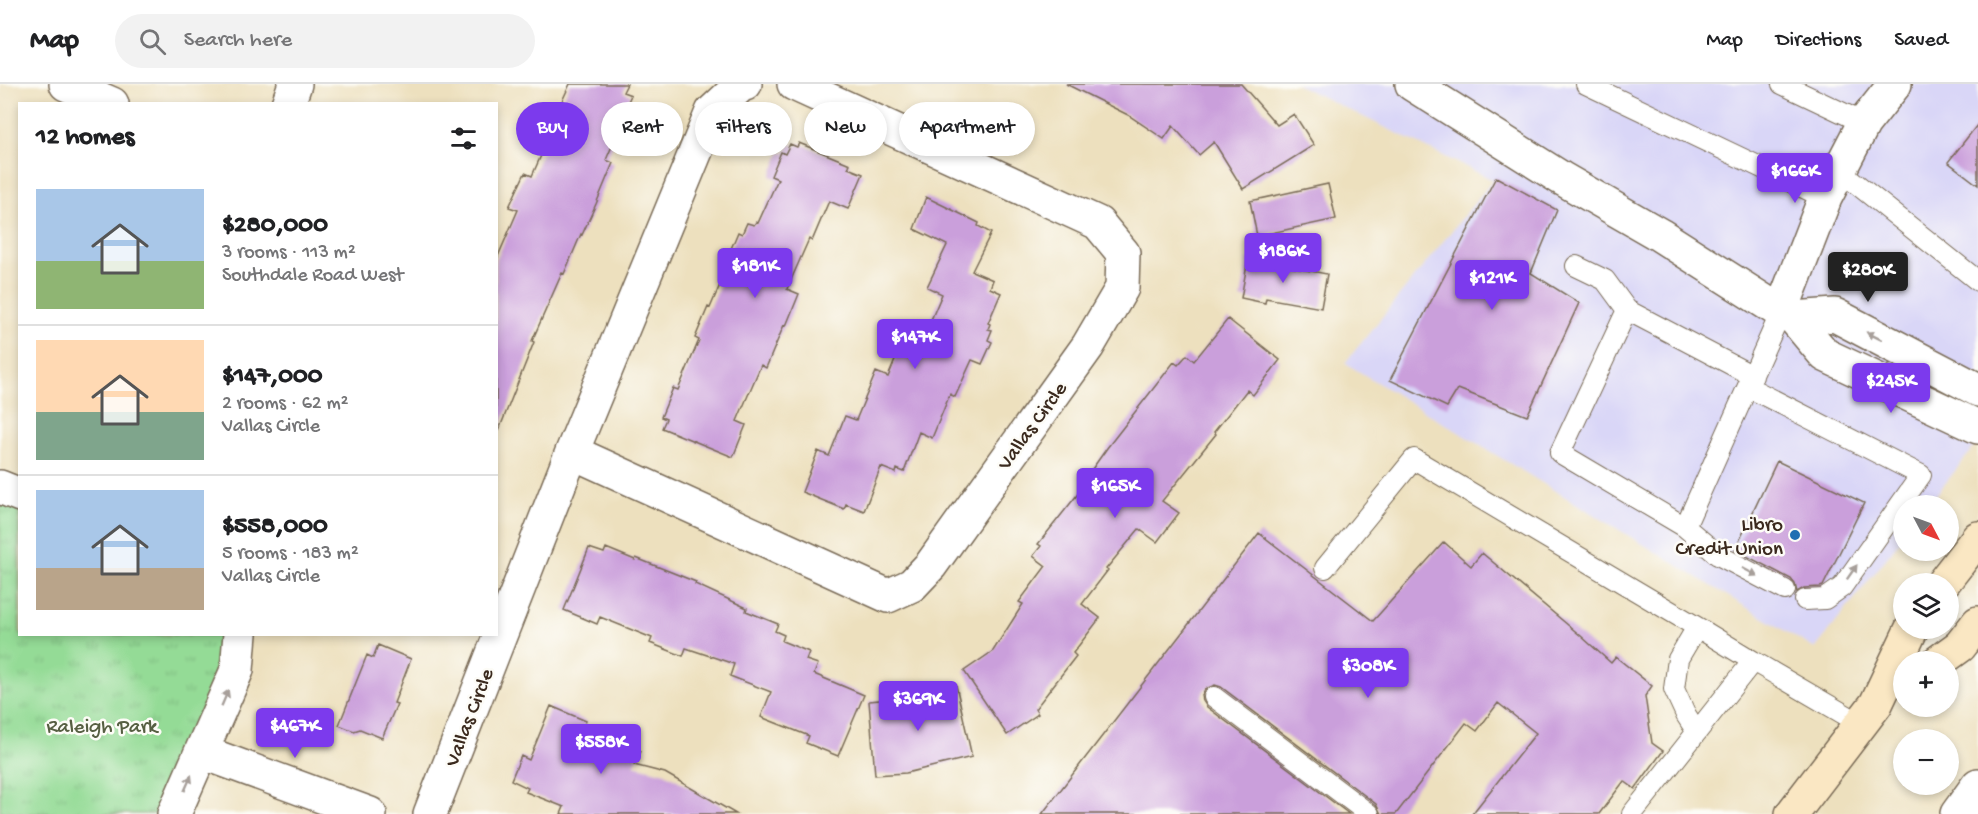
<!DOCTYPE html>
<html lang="en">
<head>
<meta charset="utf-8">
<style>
	body { margin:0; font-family:"Gochi Hand",sans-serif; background:#f2f2f2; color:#202124; height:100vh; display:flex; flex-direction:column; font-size:22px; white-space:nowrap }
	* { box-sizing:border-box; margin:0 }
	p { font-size:20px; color:#757577 }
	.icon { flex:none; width:33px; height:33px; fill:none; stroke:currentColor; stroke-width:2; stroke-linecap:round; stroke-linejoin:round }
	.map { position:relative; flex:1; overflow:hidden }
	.sheet { position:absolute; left:18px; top:18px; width:480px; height:534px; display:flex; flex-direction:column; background:#fff; border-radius:0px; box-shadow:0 3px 9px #0003 }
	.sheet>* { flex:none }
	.guide { position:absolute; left:516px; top:18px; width:570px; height:54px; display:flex; gap:12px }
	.needle { width:39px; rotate:131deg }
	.fabs { position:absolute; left:1893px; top:411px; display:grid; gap:12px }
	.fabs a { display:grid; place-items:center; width:66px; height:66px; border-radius:50%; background:#fff; box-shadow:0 3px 9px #0003; font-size:30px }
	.price { position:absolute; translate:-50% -51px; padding:0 14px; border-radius:6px; background:#7c3aed; color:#fff; font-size:20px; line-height:39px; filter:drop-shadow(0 2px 3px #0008) }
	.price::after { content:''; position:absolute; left:50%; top:36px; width:18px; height:14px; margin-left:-9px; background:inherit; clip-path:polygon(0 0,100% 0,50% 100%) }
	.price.on { background:#222; color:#fff }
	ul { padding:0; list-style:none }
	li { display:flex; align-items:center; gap:18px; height:150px; padding:0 18px }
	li+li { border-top:2px solid #e0e0e0 }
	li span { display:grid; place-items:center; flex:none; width:168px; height:120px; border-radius:0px; color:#555 }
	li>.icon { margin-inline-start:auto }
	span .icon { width:72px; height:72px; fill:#fffc; stroke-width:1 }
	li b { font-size:26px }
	h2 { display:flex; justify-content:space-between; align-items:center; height:72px; padding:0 18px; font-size:26px }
	.chip { padding:0 21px; border-radius:27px; background:#fff; box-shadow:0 3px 9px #0003; font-size:21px; line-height:54px }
	.chip.on { background:#7c3aed; color:#fff }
	header { display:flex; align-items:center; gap:36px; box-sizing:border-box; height:84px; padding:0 30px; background:#fff; border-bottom:2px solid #e0e0e0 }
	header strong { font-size:28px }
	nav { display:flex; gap:33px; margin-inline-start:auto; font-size:21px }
	.search { width:420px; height:54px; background:#f2f2f2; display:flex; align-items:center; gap:15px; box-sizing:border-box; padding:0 21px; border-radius:33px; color:#757577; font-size:22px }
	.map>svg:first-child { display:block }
	.built { fill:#d9d6f7 }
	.grass { fill:url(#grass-tufts); stroke:#68825a; stroke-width:1.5 }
	.building { fill:#ca9fdb }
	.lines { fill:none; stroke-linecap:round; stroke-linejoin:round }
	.service-casing { stroke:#796a56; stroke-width:22 }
	.minor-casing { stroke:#796a56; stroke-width:36 }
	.secondary-casing { stroke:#796a56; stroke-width:36 }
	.service { stroke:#fff; stroke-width:20 }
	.minor { stroke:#fff; stroke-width:33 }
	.secondary { stroke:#fae7c3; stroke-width:33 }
	.oneway { fill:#a79f9a }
	.poi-dot { fill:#1f6fb2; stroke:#fdfcf7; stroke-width:2 }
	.labels { text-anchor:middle; stroke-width:5; stroke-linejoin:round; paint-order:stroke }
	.street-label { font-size:21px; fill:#3b2a1e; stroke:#fdfcf7 }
	.poi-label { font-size:21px; fill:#3b2a1e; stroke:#fdfcf7; text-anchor:end }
	.park-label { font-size:21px; fill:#565f42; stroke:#fdfcf7 }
</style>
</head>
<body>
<header>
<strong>Map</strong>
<div class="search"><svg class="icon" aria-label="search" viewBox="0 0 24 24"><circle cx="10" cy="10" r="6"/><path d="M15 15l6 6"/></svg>Search here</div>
<nav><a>Map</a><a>Directions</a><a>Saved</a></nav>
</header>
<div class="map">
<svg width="1978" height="730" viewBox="0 0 1978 730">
	<defs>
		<pattern id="grass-tufts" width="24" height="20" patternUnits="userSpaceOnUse" patternTransform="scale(1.5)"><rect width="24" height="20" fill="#94db96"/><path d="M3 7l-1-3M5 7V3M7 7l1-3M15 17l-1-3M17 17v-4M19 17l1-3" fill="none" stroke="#80bc81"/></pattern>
	</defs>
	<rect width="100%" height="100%" fill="#fdfcf7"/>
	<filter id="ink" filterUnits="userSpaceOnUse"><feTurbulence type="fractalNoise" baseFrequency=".0167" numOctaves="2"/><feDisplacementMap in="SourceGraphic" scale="12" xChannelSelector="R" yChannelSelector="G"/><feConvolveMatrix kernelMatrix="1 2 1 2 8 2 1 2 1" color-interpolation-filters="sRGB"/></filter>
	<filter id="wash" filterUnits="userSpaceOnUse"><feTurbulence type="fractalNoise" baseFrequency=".008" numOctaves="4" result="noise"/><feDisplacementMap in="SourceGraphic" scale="24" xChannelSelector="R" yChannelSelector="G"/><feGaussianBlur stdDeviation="1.35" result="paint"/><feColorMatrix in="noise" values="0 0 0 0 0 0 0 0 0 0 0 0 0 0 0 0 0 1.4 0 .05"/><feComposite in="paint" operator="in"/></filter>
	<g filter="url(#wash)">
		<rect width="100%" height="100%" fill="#ede0be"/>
		<path class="built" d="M1296,0H1978V358L1928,421L1904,422L1903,453L1815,565L1345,279L1493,96Z"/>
		<path class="grass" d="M0,403L19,411L20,550L240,551L174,730H0Z"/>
		<g id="blocks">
			<path class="building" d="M570,0H627L623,8L631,11L618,40L621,41L606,76L613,79L596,120L582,151L581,150L564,190L562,189L532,257L534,258L499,346L496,345V177L518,126L509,123L525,89L532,92L553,44L550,43Z
				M1066,0H1241L1277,41L1294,30L1314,61L1243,105L1214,58L1199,71L1173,42L1164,55L1128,31Z
				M1978,40V101L1948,78Z
				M799,59L850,80L848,84L863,90L848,125L829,117L812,157L809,155L787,205L799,210L786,242L784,241L766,284L761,281L737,337L746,341L733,373L662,344L666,335L661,333L673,304L678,306L699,256L695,254L708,223L710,224L732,173L728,172L738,148L742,150L747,139L754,141L756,138L758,139L778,95L771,92L781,68L785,70L790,60L797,63Z
				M1496,93L1557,126L1531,189L1579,219L1527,332L1458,305L1447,323L1390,296Z
				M1328,100L1336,135L1257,152L1250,117Z
				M926,113L979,139L978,142L991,149L972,187L993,196L990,204L1001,209L988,239L990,240L988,245L992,246L988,256L992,258L982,280L972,276L955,313L950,310L932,354L919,348L904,388L897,385L896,389L881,383L864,427L846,420L844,425L802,408L818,367L829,372L845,332L856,336L876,288L888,293L906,250L922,257L942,210L927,203L947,161L914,145Z
				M1248,175L1327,190L1321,224L1266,214L1265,219L1241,214Z
				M1228,235L1280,276L1253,311L1247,306L1214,348L1216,350L1162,417L1179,429L1157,458L1139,445L1106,485L1108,486L1082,520L1100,534L1073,569L1076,572L1035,625L1038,630L1007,651L964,587L993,567L1023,520L1019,518L1046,482L1033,472L1041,462L1038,460L1093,391L1090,388L1107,364L1174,278L1178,281L1187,271L1194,277Z
				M1777,377L1864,419L1823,502L1820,503L1804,504L1797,508L1795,500L1791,495L1735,466Z
				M1259,449L1373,537L1444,458L1471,482L1482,469L1581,552L1611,579L1616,573L1652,602L1645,612L1652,659L1663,667L1635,705L1624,697L1599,730H1472L1536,649L1498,619L1477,647L1466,639L1396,730H1381L1376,720L1221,603L1215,601L1205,605L1202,611L1203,617L1207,623L1349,730H1042Z
				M589,464L604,469L606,464L635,476L636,474L696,498L695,500L747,524L746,527L778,540L775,547L784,551L782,557L809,568L806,576L818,580L814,590L864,611L838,672L806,659L809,652L761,633L771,608L730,592L734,580L686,564L683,572L650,559L652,554L600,533L597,540L564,526Z
				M378,561L411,575L394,619L397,620L382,654L360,645L354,647L339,641L367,571L373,574Z
				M956,601L972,673L906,689L875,691L869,617L891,615Z
				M551,622L586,637L584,642L641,667L634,681L665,689L736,730H561L564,723L526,708L528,704L511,696L521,672L529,676Z"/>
		</g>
	</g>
	<g filter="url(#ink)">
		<use href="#blocks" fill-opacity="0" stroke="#796a56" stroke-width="1.5"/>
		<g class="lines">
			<defs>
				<path id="service" d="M1586,0L1825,114
					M1782,0L1864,39
					M1839,86L1978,197
					M1576,182L1605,196L1627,226
					M1753,292L1627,226L1560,369L1685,443L1718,471L1785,506
					M1748,303L1921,391L1842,503L1825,515L1805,516
					M1685,443L1781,228
					M1325,484L1414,375L1697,543
					M1214,613L1369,730
					M1697,648L1686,631L1674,605L1678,575L1697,543L1753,577
					M1632,730L1753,577L1861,640"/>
				<path id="minor" d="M66,0L112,20
					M1412,0L1561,94L1660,151L1781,228
					M1895,0L1864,39L1825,114L1781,228L1794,234L1825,271L1978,343
					M288,20L295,0
					M1794,234L1835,231L1978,306
					M572,368L888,512L912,501L931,481L1088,262L1122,204L1123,169L1098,139L794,0
					M0,403L20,411
					M202,668L370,730
					M174,730L237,586L240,550
					M430,730L572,368L712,28L741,1L745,0
					M1957,730L1978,701"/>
				<path id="secondary" d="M1942,500L1978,454
					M1938,578L1960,562L1978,539
					M1792,730L1876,620L1912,544"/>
			</defs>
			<use href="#service" class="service-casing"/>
			<use href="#minor" class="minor-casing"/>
			<use href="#secondary" class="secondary-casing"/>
			<use href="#service" class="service"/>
			<use href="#minor" class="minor"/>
			<use href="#secondary" class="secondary"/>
		</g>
		<defs><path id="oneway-solid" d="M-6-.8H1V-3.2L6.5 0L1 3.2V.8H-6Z" transform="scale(1.5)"/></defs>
		<g class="oneway">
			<use href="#oneway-solid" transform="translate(1874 252) rotate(-153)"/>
			<use href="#oneway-solid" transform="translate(1750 488) rotate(28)"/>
			<use href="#oneway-solid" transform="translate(1852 488) rotate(-55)"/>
			<use href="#oneway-solid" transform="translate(225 614) rotate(-67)"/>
			<use href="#oneway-solid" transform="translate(188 699) rotate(-66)"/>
		</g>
	</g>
	<circle class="poi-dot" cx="1795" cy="451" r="6"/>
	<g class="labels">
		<g class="street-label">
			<text transform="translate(1031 341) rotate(-54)" y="7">Vallas Circle</text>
			<text transform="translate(468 633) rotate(-69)" y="7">Vallas Circle</text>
		</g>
		<g class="poi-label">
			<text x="1783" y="446">Libro<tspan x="1783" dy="24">Credit Union</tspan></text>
		</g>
		<g class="park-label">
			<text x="102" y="648">Raleigh Park</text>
		</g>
	</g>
</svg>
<div class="fabs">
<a><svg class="needle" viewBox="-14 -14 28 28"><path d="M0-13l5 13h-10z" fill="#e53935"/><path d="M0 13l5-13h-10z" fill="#757577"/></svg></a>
<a><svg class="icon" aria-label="layers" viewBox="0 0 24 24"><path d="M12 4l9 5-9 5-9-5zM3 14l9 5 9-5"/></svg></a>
<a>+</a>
<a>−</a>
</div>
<b class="price" style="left:1795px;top:120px">$166K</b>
<b class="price" style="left:1283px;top:200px">$186K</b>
<b class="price" style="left:755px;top:215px">$181K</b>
<b class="price on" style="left:1868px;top:219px">$280K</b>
<b class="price" style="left:1492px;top:227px">$121K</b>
<b class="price" style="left:915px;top:286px">$147K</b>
<b class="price" style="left:1891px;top:330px">$245K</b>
<b class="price" style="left:1115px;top:435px">$165K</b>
<b class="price" style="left:1368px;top:615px">$308K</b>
<b class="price" style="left:918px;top:648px">$369K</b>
<b class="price" style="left:295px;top:675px">$467K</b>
<b class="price" style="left:601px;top:691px">$558K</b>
<div class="guide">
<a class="chip on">Buy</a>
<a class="chip">Rent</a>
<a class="chip">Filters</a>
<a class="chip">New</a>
<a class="chip">Apartment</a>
</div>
<section class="sheet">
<h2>12 homes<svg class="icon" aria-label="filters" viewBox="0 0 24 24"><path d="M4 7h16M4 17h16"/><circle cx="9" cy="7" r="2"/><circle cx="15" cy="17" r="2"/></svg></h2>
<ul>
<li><span style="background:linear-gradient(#a9c7e8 60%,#8fb573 0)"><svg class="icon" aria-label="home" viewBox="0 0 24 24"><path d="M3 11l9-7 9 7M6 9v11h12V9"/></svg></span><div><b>$280,000</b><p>3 rooms · 113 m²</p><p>Southdale Road West</p></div></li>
<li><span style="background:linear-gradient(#ffd9b3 60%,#7fa58c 0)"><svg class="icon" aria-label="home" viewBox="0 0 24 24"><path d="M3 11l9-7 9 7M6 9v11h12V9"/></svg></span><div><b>$147,000</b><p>2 rooms · 62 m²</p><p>Vallas Circle</p></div></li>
<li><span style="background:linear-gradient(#a9c7e8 65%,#b9a48a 0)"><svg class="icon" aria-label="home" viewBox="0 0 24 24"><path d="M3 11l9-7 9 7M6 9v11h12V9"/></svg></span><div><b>$558,000</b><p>5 rooms · 183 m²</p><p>Vallas Circle</p></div></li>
</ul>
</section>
</div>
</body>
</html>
